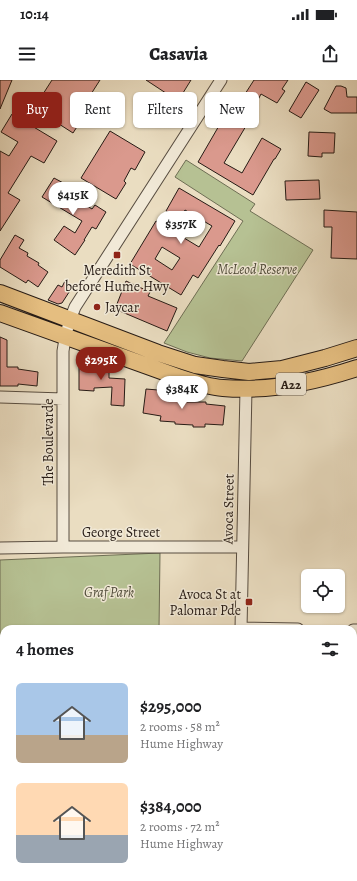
<!DOCTYPE html>
<html lang="en">
<head>
<meta charset="utf-8">
<style>
	body { margin:0; font-family:Alegreya,serif; background:#f2f2f2; color:#202124; height:100vh; display:flex; flex-direction:column; font-size:15px; white-space:nowrap }
	* { box-sizing:border-box; margin:0 }
	p { font-size:13px; color:#757577 }
	.icon { flex:none; width:22px; height:22px; fill:none; stroke:currentColor; stroke-width:2; stroke-linecap:round; stroke-linejoin:round }
	.map { position:relative; flex:1; overflow:hidden }
	.sheet { position:absolute; left:0px; top:545px; width:357px; height:256px; display:flex; flex-direction:column; background:#fff; border-radius:12px 12px 0 0; box-shadow:0 1px 3px #0004 }
	.sheet>* { flex:none }
	.guide { position:absolute; left:12px; top:12px; width:333px; height:36px; display:flex; gap:8px }
	.fabs { position:absolute; left:301px; top:489px; display:grid; gap:8px }
	.fabs a { display:grid; place-items:center; width:44px; height:44px; border-radius:6px; background:#fff; box-shadow:0 1px 3px #0004; font-size:20px }
	.price { position:absolute; translate:-50% -34px; padding:0 9px; border-radius:14px; background:#fff; color:#222; font-size:13px; line-height:26px; filter:drop-shadow(0 1px 2px #0008) }
	.price::after { content:''; position:absolute; left:50%; top:24px; width:12px; height:9px; margin-left:-6px; background:inherit; clip-path:polygon(0 0,100% 0,50% 100%) }
	.price.selected { background:#8f2418; color:#fff }
	ul { padding:0; list-style:none }
	li { display:flex; align-items:center; gap:12px; height:100px; padding:0 16px }
	li span { display:grid; place-items:center; flex:none; width:112px; height:80px; border-radius:6px; color:#555 }
	li>.icon { margin-inline-start:auto }
	span .icon { width:48px; height:48px; fill:#fffc; stroke-width:1 }
	li b { font-size:17px }
	h2 { display:flex; justify-content:space-between; align-items:center; height:48px; padding:0 16px; font-size:17px }
	.tag { padding:0 14px; border-radius:6px; background:#fff; box-shadow:0 1px 3px #0004; font-size:14px; line-height:36px }
	.tag.selected { background:#8f2418; color:#fff }
	.status { display:flex; justify-content:space-between; align-items:center; height:28px; padding:0 20px; background:#fff; direction:ltr }
	.status svg { height:11px; fill:currentColor }
	header { display:flex; justify-content:space-between; align-items:center; height:52px; padding:0 16px; background:#fff; font-size:18px; font-weight:800 }
	.map>svg:first-child { display:block }
	.green { fill:#b6c193; stroke:#6e6e54 }
	.building { fill:#da998d; stroke:#261b15; fill-rule:evenodd }
	.lines { fill:none; stroke-linecap:round; stroke-linejoin:round }
	.minor-casing { stroke:#574c40; stroke-width:13 }
	.highway-casing { stroke:#261b15; stroke-width:18 }
	.minor { stroke:#f1e9d7; stroke-width:11 }
	.highway { stroke:#e5be80; stroke-width:16 }
	.poi-dot { fill:#8f2418; stroke:#f1e9d7; stroke-width:1.5 }
	.labels { text-anchor:middle; stroke-width:3; stroke-linejoin:round; paint-order:stroke }
	.shield { fill:#f1e9d7; stroke:#63594f; stroke-width:1 }
	.shield-label { font-size:13px; font-weight:bold; fill:#261b15 }
	.park-label { font-size:14px; font-style:italic; fill:#514d3b; stroke:#f1e9d7 }
	.poi-label { font-size:14px; fill:#261b15; stroke:#f1e9d7 }
	.street-label { font-size:14px; fill:#261b15; stroke:#f1e9d7 }
</style>
</head>
<body>
<div class="status"><b>10:14</b><svg viewBox="0 0 49 12"><path d="M0 12V9h3v3zM5 12V6h3v6zM10 12V3h3v9zM15 12V0h3v12zM26 1h20v11H26zM47 4h2v5h-2z"/></svg></div>
<header><svg class="icon" aria-label="menu" viewBox="0 0 24 24"><path d="M4 6h16M4 12h16M4 18h16"/></svg>Casavia<svg class="icon" aria-label="share" viewBox="0 0 24 24"><path d="M12 15V3M7 8l5-5 5 5M5 13v7h14v-7"/></svg></header>
<div class="map">
<svg width="357" height="801" viewBox="0 0 357 801">
	<rect width="100%" height="100%" fill="#eaddc1"/>
	<filter id="stains"><feTurbulence type="fractalNoise" baseFrequency=".005" numOctaves="4"/><feColorMatrix values="0 0 0 0 .2 0 0 0 0 .09 0 0 0 0 .02 0 0 0 .5 -.17"/></filter>
	<radialGradient id="worn" r=".72"><stop offset=".6" stop-color="#630" stop-opacity="0"/><stop offset="1" stop-color="#630" stop-opacity=".3"/></radialGradient>
	<path class="green" d="M186,80L255,124L250,131L313,170L242,281L210,278L187,272L164,263L243,141L175,97Z
		M160,473L159,549H4V797H154V801H0V480Z"/>
	<path class="building" d="M0,0H12L0,29Z
		M52,0H100L84,25L89,28L73,53L34,28Z
		M146,0H191L178,21Z
		M254,0H288L282,9L285,11L277,23L261,14L245,45L246,46L224,83L242,93L262,58L281,69L275,79H274L253,115L198,82L220,44L221,45L227,35L231,37L243,13L245,14Z
		M306,2L319,10L301,38L289,31Z
		M336,6H341L346,8L347,17H357V33H331L324,29Z
		M12,34L57,61L44,83L31,76L8,113L20,120L0,151V71L9,76L18,62L1,52Z
		M110,51L145,72L135,90L131,88L124,101L126,103L116,119L81,98Z
		M309,52L335,53L334,73H322V77L308,76Z
		M54,98L67,105L64,111L92,129L95,125L106,132L96,149L92,147L84,160H85L75,175L54,160L64,146L75,153L82,141L42,117Z
		M319,100L320,119L286,120L285,101Z
		M179,108L235,141L220,166L219,165L198,198L193,195L181,215L130,184L156,141L199,167L212,146L185,130L180,139L166,131ZM162,167L180,178L172,190L155,179Z
		M324,130L357,132V179L331,178L332,147H324Z
		M15,155L24,160L19,168L28,173L27,176L39,183L38,185L48,192L38,207L28,200L26,203L0,187V180Z
		M65,201L73,206L62,223L58,224L48,220L58,205L62,207Z
		M126,201L150,212L148,216L177,228L167,251L115,229Z
		M0,257L7,260V287H18V289L38,292L37,306L18,304V306H0Z
		M86,280H95L103,284V287L109,288V298L125,299L124,326L111,325L112,307L94,308V311L79,310V282H86Z
		M146,309L158,310V313L172,314V317L187,318V322H206V324L225,326L223,345L205,344V347H193V345L175,344V342L160,341L161,336L143,333Z"/>
	<g class="lines">
		<defs>
			<path id="minor" d="M0,317L63,319
				M63,467V271C65,256 69,241 75,227L221,0
				M0,468L63,467H242
				M241,548L298,549
				M241,549L246,309
				M353,550H357
				M238,801V797"/>
			<path id="highway" d="M0,213L158,273L195,285L223,289L249,292L282,289L325,278L357,268
				M0,233L178,297C193,302 208,307 223,308C268,312 314,302 357,288"/>
		</defs>
		<use href="#minor" class="minor-casing"/>
		<use href="#highway" class="highway-casing"/>
		<use href="#minor" class="minor"/>
		<use href="#highway" class="highway"/>
	</g>
	<g class="poi-dot">
		<rect x="113" y="171" width="8" height="8" rx="2"/>
		<circle cx="97" cy="227" r="4"/>
		<rect x="245" y="518" width="8" height="8" rx="2"/>
	</g>
	<g class="labels">
		<rect class="shield" x="276" y="293" width="30" height="22" rx="3"/>
		<g class="shield-label">
			<text x="291" y="309">A22</text>
		</g>
		<g class="park-label">
			<text x="257" y="194">McLeod Reserve</text>
			<text x="109" y="517">Graf Park</text>
		</g>
		<g class="poi-label">
			<text x="117" y="195">Meredith St<tspan x="117" dy="16">before Hume Hwy</tspan></text>
			<text x="105" y="232" text-anchor="start">Jaycar</text>
			<text x="241" y="519" text-anchor="end">Avoca St at<tspan x="241" dy="16">Palomar Pde</tspan></text>
		</g>
		<g class="street-label">
			<text transform="translate(48 362) rotate(-90)" y="5">The Boulevarde</text>
			<text transform="translate(228 429) rotate(-89)" y="5">Avoca Street</text>
			<text x="121" y="457">George Street</text>
		</g>
	</g>
	<rect width="100%" height="100%" filter="url(#stains)"/>
	<rect width="100%" height="100%" fill="url(#worn)"/>
</svg>
<div class="fabs">
<a><svg class="icon" aria-label="locate" viewBox="0 0 24 24"><circle cx="12" cy="12" r="6"/><path d="M12 2v4M12 18v4M2 12h4M18 12h4"/></svg></a>
</div>
<b class="price" style="left:73px;top:136px">$415K</b>
<b class="price" style="left:181px;top:165px">$357K</b>
<b class="price selected" style="left:101px;top:301px">$295K</b>
<b class="price" style="left:182px;top:330px">$384K</b>
<div class="guide">
<a class="tag selected">Buy</a>
<a class="tag">Rent</a>
<a class="tag">Filters</a>
<a class="tag">New</a>
</div>
<section class="sheet">
<h2>4 homes<svg class="icon" aria-label="filters" viewBox="0 0 24 24"><path d="M4 7h16M4 17h16"/><circle cx="9" cy="7" r="2"/><circle cx="15" cy="17" r="2"/></svg></h2>
<ul>
<li><span style="background:linear-gradient(#a9c7e8 65%,#b9a48a 0)"><svg class="icon" aria-label="home" viewBox="0 0 24 24"><path d="M3 11l9-7 9 7M6 9v11h12V9"/></svg></span><div><b>$295,000</b><p>2 rooms · 58 m²</p><p>Hume Highway</p></div></li>
<li><span style="background:linear-gradient(#ffd9b3 65%,#9aa5b1 0)"><svg class="icon" aria-label="home" viewBox="0 0 24 24"><path d="M3 11l9-7 9 7M6 9v11h12V9"/></svg></span><div><b>$384,000</b><p>2 rooms · 72 m²</p><p>Hume Highway</p></div></li>
</ul>
</section>
</div>
</body>
</html>
